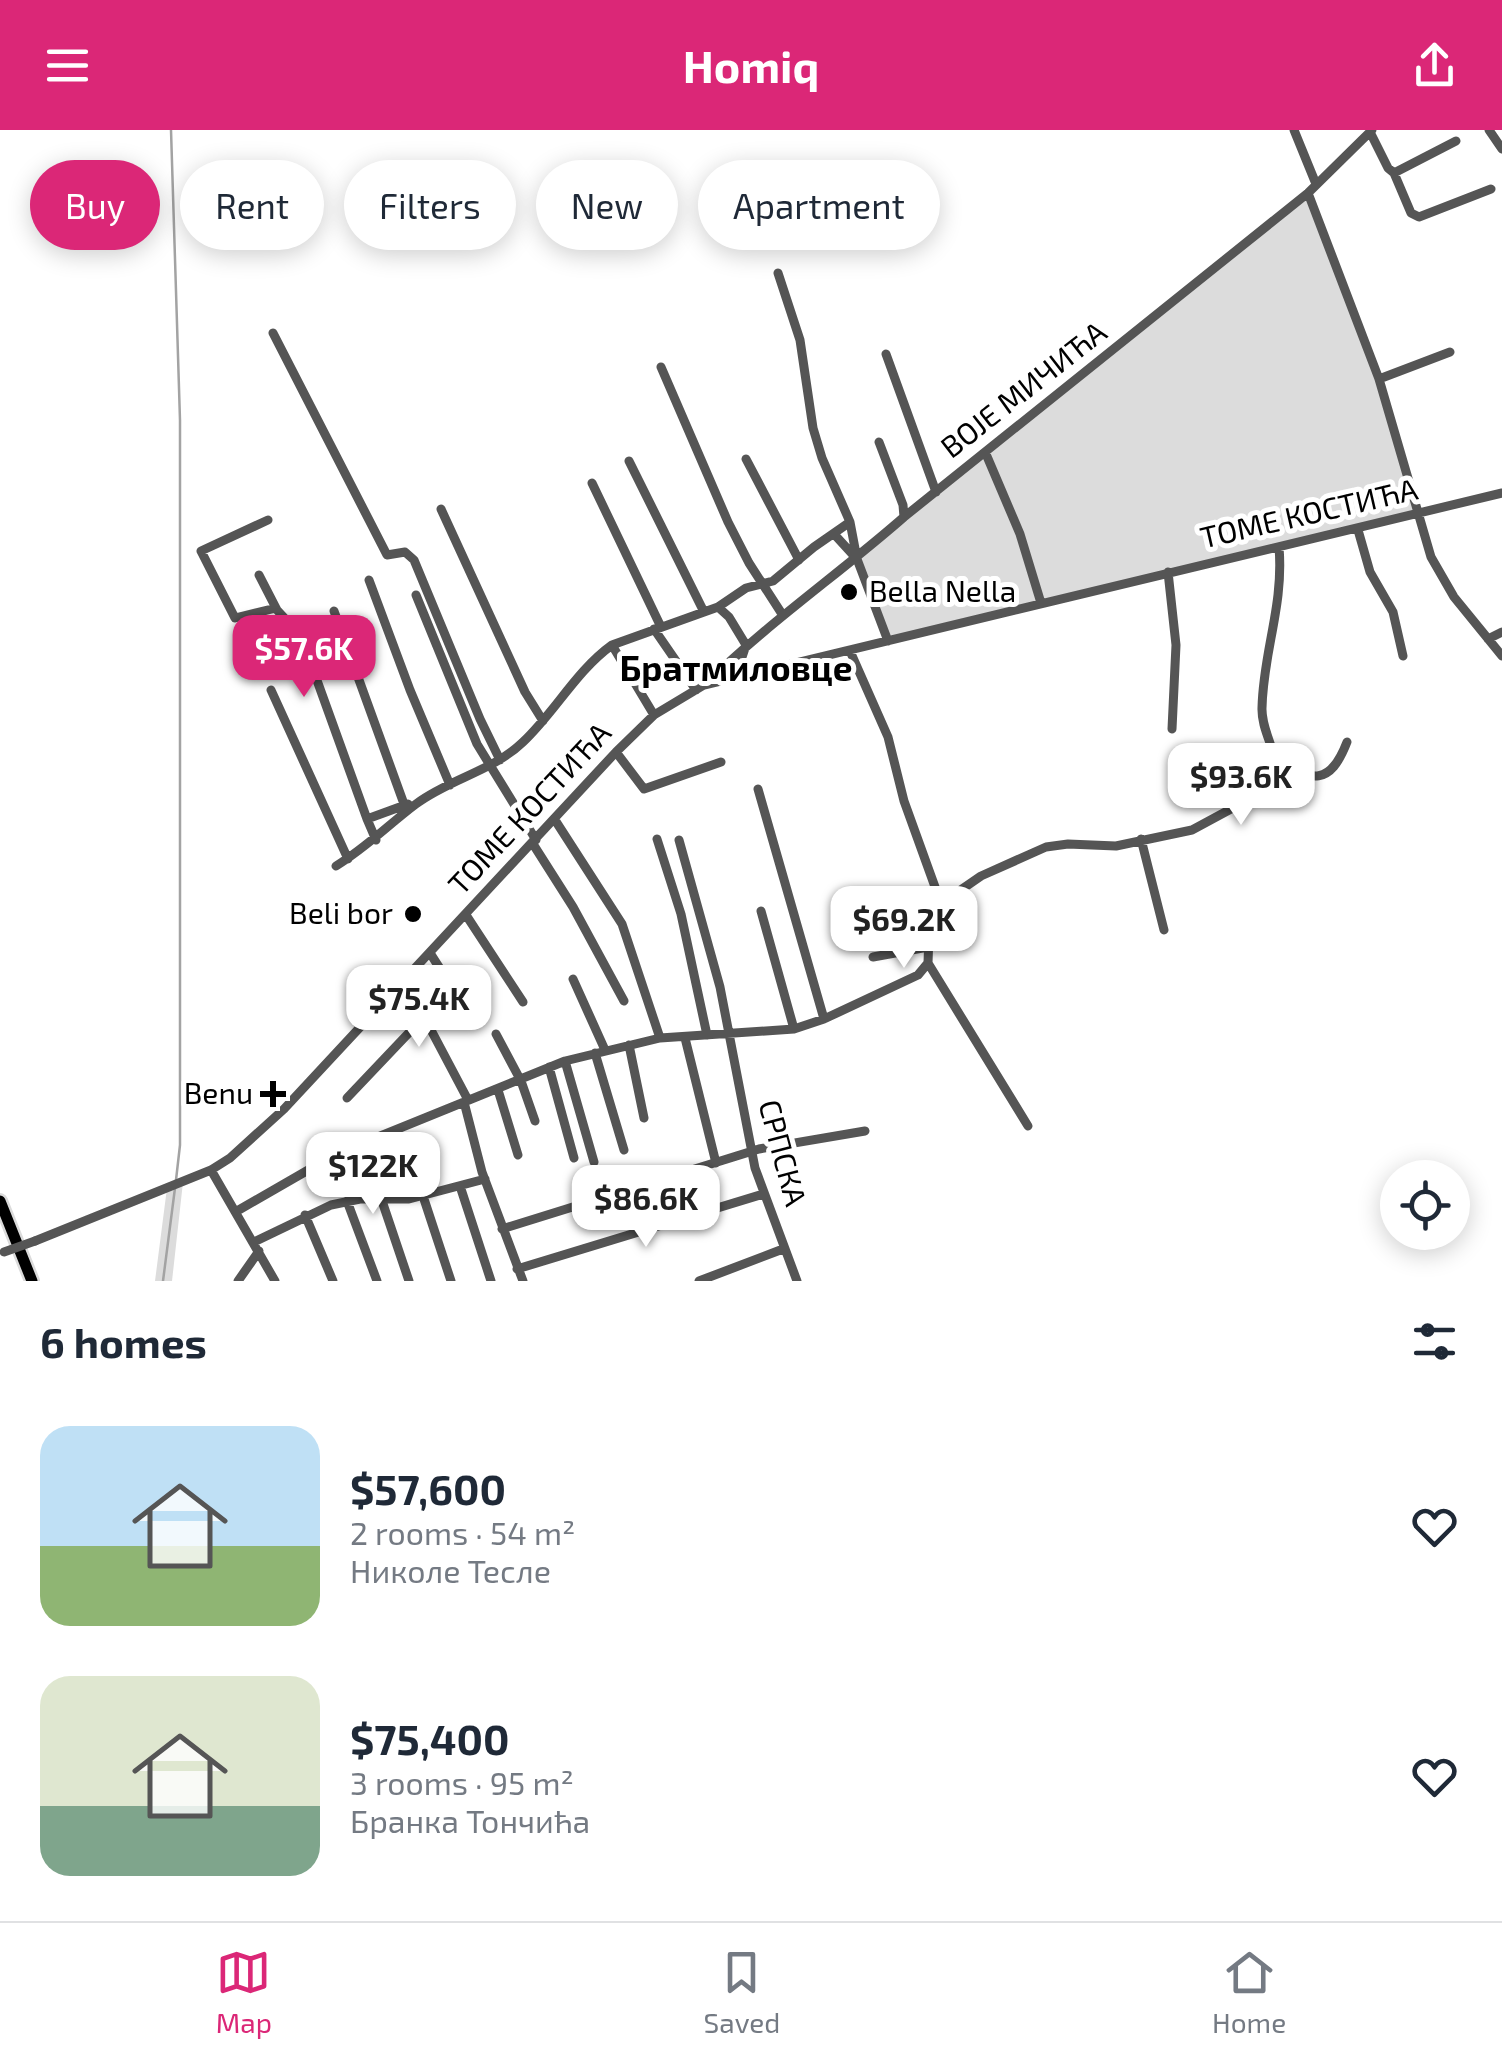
<!DOCTYPE html>
<html lang="en">
<head>
<meta charset="utf-8">
<style>
	body { margin:0; font-family:"Exo 2",sans-serif; background:#f6f6f7; color:#1f2937; height:100vh; display:flex; flex-direction:column; font-size:38px; white-space:nowrap }
	* { box-sizing:border-box; margin:0 }
	p { font-size:32px; color:#747a83 }
	.icon { flex:none; width:55px; height:55px; fill:none; stroke:currentColor; stroke-width:2; stroke-linecap:round; stroke-linejoin:round }
	.map { position:relative; height:1151px; overflow:hidden }
	.sheet { display:flex; flex-direction:column; background:#fff; flex:1 }
	.sheet>* { flex:none }
	.guide { position:absolute; left:30px; top:30px; width:1000px; height:90px; display:flex; gap:20px }
	.controls { position:absolute; left:1380px; top:1030px; display:grid; gap:20px }
	.controls a { display:grid; place-items:center; width:90px; height:90px; border-radius:50%; background:#fff; box-shadow:0 5px 25px #0003; font-size:50px }
	.price { position:absolute; translate:-50% -85px; padding:0 22px; border-radius:20px; background:#fff; color:#222; font-size:32px; line-height:65px; filter:drop-shadow(0 2px 5px #0008) }
	.price::after { content:''; position:absolute; left:50%; top:60px; width:30px; height:22px; margin-left:-15px; background:inherit; clip-path:polygon(0 0,100% 0,50% 100%) }
	.price.active { background:#db2777; color:#fff }
	ul { padding:0; list-style:none }
	li { display:flex; align-items:center; gap:30px; height:250px; padding:0 40px }
	li span { display:grid; place-items:center; flex:none; width:280px; height:200px; border-radius:30px; color:#555 }
	li>.icon { margin-inline-start:auto }
	span .icon { width:120px; height:120px; fill:#fffc; stroke-width:1 }
	li b { font-size:42px }
	h2 { display:flex; justify-content:space-between; align-items:center; height:120px; padding:0 40px; font-size:42px }
	.tag { padding:0 35px; border-radius:45px; background:#fff; box-shadow:0 5px 25px #0003; font-size:35px; line-height:90px }
	.tag.active { background:#db2777; color:#fff }
	header { display:flex; justify-content:space-between; align-items:center; height:130px; padding:0 40px; background:#db2777; color:#fff; font-size:45px; font-weight:700 }
	.menu { display:flex; justify-content:space-around; align-items:center; height:140px; border-top:2px solid #e0e1e3; background:#fff; font-size:28px; color:#747a83 }
	.menu a { display:grid; justify-items:center; gap:5px }
	.menu .active { color:#db2777 }
	.map>svg:first-child { display:block }
	.green { fill:#dcdcdc }
	.lines { fill:none; stroke-linecap:round; stroke-linejoin:round }
	.stream { stroke:#a3a3a3; stroke-width:2.5 }
	.major-casing { stroke:#dbdbdb; stroke-width:16 }
	.minor { stroke:#555; stroke-width:9 }
	.major { stroke:#000; stroke-width:11 }
	.minor-bridge { stroke:#555; stroke-width:9 }
	.poi-dot { fill:#000; stroke:#fff; stroke-width:4 }
	.labels { text-anchor:middle; stroke-width:10; stroke-linejoin:round; paint-order:stroke }
	.street-label { font-size:30px; fill:#000; stroke:#fff }
	.poi-label { font-size:30px; fill:#000; stroke:#fff; text-anchor:end }
	.quarter-label { font-size:35px; font-weight:bold; fill:#000; stroke:#fff }
</style>
</head>
<body>
<header><svg class="icon" aria-label="menu" viewBox="0 0 24 24"><path d="M4 6h16M4 12h16M4 18h16"/></svg>Homiq<svg class="icon" aria-label="share" viewBox="0 0 24 24"><path d="M12 15V3M7 8l5-5 5 5M5 13v7h14v-7"/></svg></header>
<div class="map">
<svg width="1502" height="1151" viewBox="0 0 1502 1151">
	<rect width="100%" height="100%" fill="#fff"/>
	<path class="green" d="M1308,63L1379,249L1418,386L888,511L857,429Z
		M183,1052L172,1151H155L167,1058Z"/>
	<g class="lines">
		<path class="stream" d="M171,0L180,290V1015L176,1050
			M163,1151L175,1058"/>
		<defs>
			<path id="major" d="M0,1071L32,1151"/>
		</defs>
		<use href="#major" class="major-casing"/>
		<path class="minor" d="M1294,0L1316,54
			M1489,0L1502,19
			M1370,2L1388,38L1394,43L1456,11
			M1394,43L1411,83L1419,87L1491,59
			M1308,63L1379,249L1431,427L1454,467L1502,526
			M778,143L800,210L813,298L822,328L850,392L857,429L888,511
			M273,203L387,425L405,422L414,430L480,589L500,630
			M886,224L936,362
			M661,237L728,392L749,433L782,484
			M1379,249L1450,222
			M879,312L903,375L904,387
			M986,324L1020,404L1041,473
			M746,329L799,430
			M629,331L704,482
			M592,353L661,497
			M441,379L525,562L543,591
			M268,390L201,421L235,488L276,478
			M1358,400L1370,442L1393,482L1403,526
			M834,404L855,427
			M1168,442L1176,515L1172,599
			M259,445L277,480L301,506L367,689
			M369,450L410,560L450,655
			M416,465L477,614L536,710
			M718,477L729,487L746,515L740,533L747,546
			M334,481L404,674
			M654,499L696,560
			M1488,509L1502,502
			M850,521L888,607L904,671L939,768L929,804L928,833L1028,996
			M706,554C768,493 839,444 904,387L1308,63L1372,0
			M271,560L348,729
			M654,585L612,515L718,477L746,458L773,451L814,417L850,392
			M616,622L644,659L721,632
			M1276,630C1312,652 1330,656 1347,612
			M1271,656L1300,645
			M758,659L824,889
			M555,690L622,794L660,908
			M657,709L681,784L707,905
			M1141,709L1164,800
			M376,710L367,689L408,674
			M679,710L720,857L755,1038L797,1151
			M533,714L573,777L624,871
			M336,736C367,717 388,695 416,674C449,649 493,641 523,612C555,582 576,541 612,515
			M939,775L981,746L1046,717L1068,714L1116,716L1192,700L1268,659C1288,631 1261,608 1262,578C1263,522 1284,476 1279,417
			M761,781L794,899
			M466,785L523,872
			M838,786L936,759
			M872,796L937,778
			M430,823L460,870
			M873,827L928,817
			M573,849L605,920
			M396,856L431,900L468,970
			M496,904L521,951L535,991
			M685,908L716,1033
			M629,915L644,988
			M595,923L624,1020
			M565,931L594,1032
			M549,937L574,1028
			M498,960L518,1025
			M347,968L423,888
			M464,972L482,1042L523,1151
			M211,1040L275,1151
			M460,1056L491,1151
			M423,1066L451,1151
			M381,1068L409,1151
			M347,1071L377,1151
			M237,1081L336,1024L565,931L660,908L794,899L824,889L918,845L928,833
			M305,1085L333,1151
			M502,1099L759,1019L865,1001
			M35,1111L211,1040L230,1028L284,979L616,622L654,585L704,555L1502,363
			M254,1112L331,1075L360,1069H409L485,1049
			M517,1139L763,1064
			M238,1151L259,1121
			M699,1151L783,1119"/>
		<use href="#major" class="major"/>
		<path class="minor-bridge" d="M4,1122L35,1111"/>
	</g>
	<g class="poi-dot">
		<circle cx="849" cy="462" r="10"/>
		<circle cx="413" cy="784" r="10"/>
		<path d="M268 949h10v10h10v10h-10v10h-10v-10h-10v-10h10z"/>
	</g>
	<g class="labels">
		<g class="street-label">
			<text transform="translate(1024 260) rotate(-38)" y="10">ВОЈЕ МИЧИЋА</text>
			<text transform="translate(1309 384) rotate(-13)" y="10">ТОМЕ КОСТИЋА</text>
			<text transform="translate(530 679) rotate(-47)" y="10">ТОМЕ КОСТИЋА</text>
			<text transform="translate(782 1023) rotate(75)" y="10">СРПСКА</text>
		</g>
		<g class="poi-label">
			<text x="869" y="472" text-anchor="start">Bella Nella</text>
			<text x="393" y="794">Beli bor</text>
			<text x="253" y="974">Benu</text>
		</g>
		<g class="quarter-label">
			<text x="736" y="551">Братмиловце</text>
		</g>
	</g>
</svg>
<div class="controls">
<a><svg class="icon" aria-label="locate" viewBox="0 0 24 24"><circle cx="12" cy="12" r="6"/><path d="M12 2v4M12 18v4M2 12h4M18 12h4"/></svg></a>
</div>
<b class="price active" style="left:304px;top:570px">$57.6K</b>
<b class="price" style="left:1241px;top:698px">$93.6K</b>
<b class="price" style="left:904px;top:841px">$69.2K</b>
<b class="price" style="left:419px;top:920px">$75.4K</b>
<b class="price" style="left:373px;top:1087px">$122K</b>
<b class="price" style="left:646px;top:1120px">$86.6K</b>
<div class="guide">
<a class="tag active">Buy</a>
<a class="tag">Rent</a>
<a class="tag">Filters</a>
<a class="tag">New</a>
<a class="tag">Apartment</a>
</div>
</div>
<section class="sheet">
<h2>6 homes<svg class="icon" aria-label="filters" viewBox="0 0 24 24"><path d="M4 7h16M4 17h16"/><circle cx="9" cy="7" r="2"/><circle cx="15" cy="17" r="2"/></svg></h2>
<ul>
<li><span style="background:linear-gradient(#bfe0f5 60%,#8fb573 0)"><svg class="icon" aria-label="home" viewBox="0 0 24 24"><path d="M3 11l9-7 9 7M6 9v11h12V9"/></svg></span><div><b>$57,600</b><p>2 rooms · 54 m²</p><p>Николе Тесле</p></div><svg class="icon" aria-label="heart" viewBox="0 0 24 24"><path d="M12 20l-8-8c-3-5 5-10 8-4 3-6 11-1 8 4z"/></svg></li>
<li><span style="background:linear-gradient(#dfe7d0 65%,#7fa58c 0)"><svg class="icon" aria-label="home" viewBox="0 0 24 24"><path d="M3 11l9-7 9 7M6 9v11h12V9"/></svg></span><div><b>$75,400</b><p>3 rooms · 95 m²</p><p>Бранка Тончића</p></div><svg class="icon" aria-label="heart" viewBox="0 0 24 24"><path d="M12 20l-8-8c-3-5 5-10 8-4 3-6 11-1 8 4z"/></svg></li>
</ul>
</section>
<nav class="menu">
<a class="active"><svg class="icon" aria-label="map" viewBox="0 0 24 24"><path d="M3 6l6-2 6 2 6-2v14l-6 2-6-2-6 2zM9 4v14M15 6v14"/></svg>Map</a>
<a><svg class="icon" aria-label="saved" viewBox="0 0 24 24"><path d="M7 4h10v16l-5-4-5 4z"/></svg>Saved</a>
<a><svg class="icon" aria-label="home" viewBox="0 0 24 24"><path d="M3 11l9-7 9 7M6 9v11h12V9"/></svg>Home</a>
</nav>
</body>
</html>
